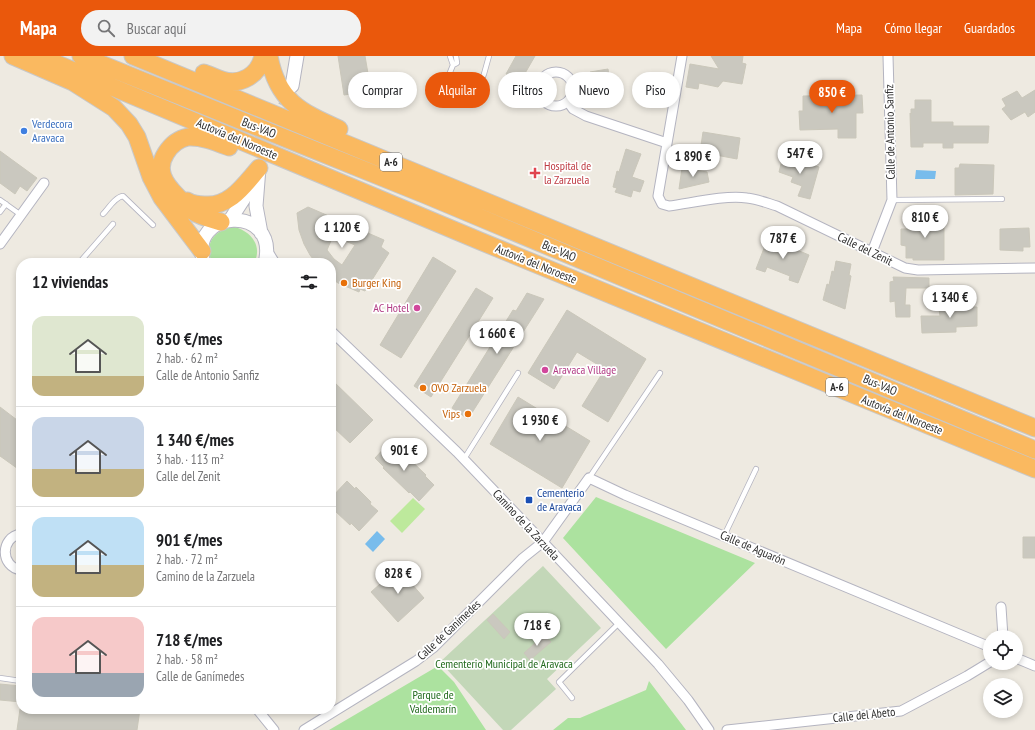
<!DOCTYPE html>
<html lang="es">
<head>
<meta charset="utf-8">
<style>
	body { margin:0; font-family:"PT Sans Narrow",sans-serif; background:#f2f2f2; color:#202124; height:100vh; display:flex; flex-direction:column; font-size:15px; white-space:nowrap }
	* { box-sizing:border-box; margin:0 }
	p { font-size:13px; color:#757577 }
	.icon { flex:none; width:22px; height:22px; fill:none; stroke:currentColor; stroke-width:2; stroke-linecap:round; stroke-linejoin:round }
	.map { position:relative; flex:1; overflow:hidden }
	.panel { position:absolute; left:16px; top:202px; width:320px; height:456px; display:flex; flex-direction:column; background:#fff; border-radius:16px; box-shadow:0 2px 6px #0003 }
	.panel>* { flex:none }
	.top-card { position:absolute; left:348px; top:16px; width:380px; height:36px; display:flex; gap:8px }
	.controls { position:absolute; left:983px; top:574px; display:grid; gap:8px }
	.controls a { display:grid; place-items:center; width:40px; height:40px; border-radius:50%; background:#fff; box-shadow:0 2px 6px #0003; font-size:20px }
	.price { position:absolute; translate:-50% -34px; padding:0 9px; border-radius:14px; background:#fff; color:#222; font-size:13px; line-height:26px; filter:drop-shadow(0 1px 2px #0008) }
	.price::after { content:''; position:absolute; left:50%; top:24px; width:12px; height:9px; margin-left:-6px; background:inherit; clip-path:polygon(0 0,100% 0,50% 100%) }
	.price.active { background:#ea580c; color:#fff }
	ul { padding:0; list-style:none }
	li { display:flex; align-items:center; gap:12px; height:100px; padding:0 16px }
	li+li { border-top:1px solid #e0e0e0 }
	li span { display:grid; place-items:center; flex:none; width:112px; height:80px; border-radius:12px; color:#555 }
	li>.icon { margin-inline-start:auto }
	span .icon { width:48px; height:48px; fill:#fffc; stroke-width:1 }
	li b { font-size:17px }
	h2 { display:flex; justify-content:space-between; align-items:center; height:48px; padding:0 16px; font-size:17px }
	.tag { padding:0 14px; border-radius:18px; background:#fff; box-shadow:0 2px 6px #0003; font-size:14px; line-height:36px }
	.tag.active { background:#ea580c; color:#fff }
	header { display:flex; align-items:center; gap:24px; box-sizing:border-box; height:56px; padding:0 20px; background:#ea580c; color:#fff }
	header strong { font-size:19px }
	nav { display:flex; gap:22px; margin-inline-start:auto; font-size:14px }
	.search { width:280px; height:36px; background:#f2f2f2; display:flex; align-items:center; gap:10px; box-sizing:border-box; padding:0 14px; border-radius:22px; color:#757577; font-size:15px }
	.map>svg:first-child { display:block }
	.green { fill:#ace29f }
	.cemetery { fill:#c3d7b8 }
	.pitch { fill:#bde99c }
	.water { fill:#78bcec }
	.building { fill:#cac8bf; stroke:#cac7ba; fill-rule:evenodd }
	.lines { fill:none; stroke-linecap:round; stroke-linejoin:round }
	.secondary-tunnel { stroke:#c7c4bd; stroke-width:13; stroke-dasharray:13 6; stroke-linecap:butt }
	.service-casing { stroke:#b4b4c0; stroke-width:6 }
	.minor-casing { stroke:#b4b4c0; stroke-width:11 }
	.secondary-casing { stroke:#b4b4c0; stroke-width:15 }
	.motorway-casing { stroke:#c8c8c8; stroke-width:19 }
	.service { stroke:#fff; stroke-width:4.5 }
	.minor { stroke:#fff; stroke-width:9 }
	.secondary { stroke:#fff; stroke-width:13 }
	.motorway { stroke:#fab960; stroke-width:17 }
	.shop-dot { fill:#3f7fe0; stroke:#fff; stroke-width:1.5 }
	.health-dot { fill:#e0444e; stroke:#fff; stroke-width:1.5 }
	.food-dot { fill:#e8710a; stroke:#fff; stroke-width:1.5 }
	.hotel-dot { fill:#d1479c; stroke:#fff; stroke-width:1.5 }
	.transit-dot { fill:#1a4fb4; stroke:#fff; stroke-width:1.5 }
	.labels { text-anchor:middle; stroke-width:3.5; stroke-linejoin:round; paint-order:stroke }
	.shield { fill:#fff; stroke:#6c6c6c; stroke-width:1 }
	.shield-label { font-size:11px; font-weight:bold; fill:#2d2d2d }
	.shop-label { font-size:12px; fill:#366cbe; stroke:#fff; text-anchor:start }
	.street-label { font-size:12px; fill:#2d2d2d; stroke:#fff }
	.health-label { font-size:12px; fill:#be3a42; stroke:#fff; text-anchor:start }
	.food-label { font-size:12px; fill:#c56008; stroke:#fff; text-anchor:start }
	.hotel-label { font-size:12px; fill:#b23c85; stroke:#fff; text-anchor:end }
	.transit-label { font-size:12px; fill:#164399; stroke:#fff; text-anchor:start }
	.park-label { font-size:12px; fill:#226a1d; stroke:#fff }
</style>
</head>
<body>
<header>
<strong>Mapa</strong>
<div class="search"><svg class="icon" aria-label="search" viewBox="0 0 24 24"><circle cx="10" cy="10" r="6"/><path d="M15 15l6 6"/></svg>Buscar aquí</div>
<nav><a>Mapa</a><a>Cómo llegar</a><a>Guardados</a></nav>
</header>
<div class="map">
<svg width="1035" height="674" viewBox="0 0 1035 674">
	<rect width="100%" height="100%" fill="#eeeae1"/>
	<path class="green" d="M234,171C251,175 263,190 254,207H212C204,187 214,174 234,171Z
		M596,441L755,507L666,593L563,482Z
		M438,610L454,626L486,674H329Z
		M649,625L686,674H553L568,662H580L646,634Z"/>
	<path class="cemetery" d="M543,510L601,572L547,623L556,633L511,674H503L440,606Z"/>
	<path class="pitch" d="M413,442L425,453L402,477L390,465Z"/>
	<path class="water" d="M916,114L936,115L935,123H915Z
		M377,475L385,483L373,496L365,488Z"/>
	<path class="building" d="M338,0H365L371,35L344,39Z
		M516,0H535L520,26L506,18Z
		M711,0H743L742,7L746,8L742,28L723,25L718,31L699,27L698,33L686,31L690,8L719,13Z
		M608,13L612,38L594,40L590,16Z
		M1035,34V56L1028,61L1025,56L1011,64L1002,53L1006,50L1002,43L1017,35L1022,42Z
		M862,39L863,57H856V82H838V73L800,74L799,55H803V40Z
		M915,44H931V66H953V70H989L988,87H953V92H943V87H923V91H911L910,57L911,58V53H915Z
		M703,76L740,82L737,103L700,96Z
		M626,93L641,98L632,121L644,125L640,136L633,134L631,141L615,136L617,132L613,131L617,115L619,116Z
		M0,95L37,122L27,135L20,130L15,138L0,127Z
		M783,100L819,111L810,143L798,140L802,130L791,126L793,121L779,116Z
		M960,108L994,109L993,138L955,139V112H959Z
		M682,112L707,116L709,126L679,133Z
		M308,151L384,184L381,191L389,197L365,235L360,233L359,236L338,227L331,222V207H316L310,199L304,188L299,174L297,157ZM333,180L355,189L342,209L334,203L327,194Z
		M912,160H944V204H913V202H906V190L901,189V173H913Z
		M1029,172L1030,191H1023V195L1000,194V173Z
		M768,182L809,199L798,227L789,224L790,220L767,211L765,216L756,213Z
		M433,201L456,215L401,302L380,289Z
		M836,205L851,208L849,219L851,220L845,253L823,244L827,228L829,229L832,215L834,216Z
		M893,221L929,222V232H906L905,249H910V261H896L895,245L890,246V226L894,225Z
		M476,232L493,242L431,341L414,330Z
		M527,237L544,243L468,363L452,352L513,254L516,255Z
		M938,247H949V251H977V270L956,271V276L922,277L921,260H940Z
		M567,254L646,303L608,366L582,350L605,313L577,296L554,333L528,317Z
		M331,323L373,364L350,387L331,369Z
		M518,341L590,385L562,432L490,388Z
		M0,351L21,367V415L0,400Z
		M390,386L399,395L400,394L426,419L425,420L434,429L419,445L410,436L409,437L383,412L384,411L375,402Z
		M347,425L355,433L356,431L371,446L370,448L378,455L359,475L351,467L350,469L334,454L335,452L331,448V442Z
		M1023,481H1035V502H1023Z
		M398,512L424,542L398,566L371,536Z
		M493,558L510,576L504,583L487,564Z
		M544,579L551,586L530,604L524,597Z
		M0,628L21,630V646L0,644Z
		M20,653H140L137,674H17Z"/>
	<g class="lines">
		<path class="secondary-tunnel" d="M263,103L291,34"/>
		<defs>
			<path id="service" d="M453,9L457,7L456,0
				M444,31L453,9L450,0
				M474,42L484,18L489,0
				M0,144L21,159
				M892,144L1002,143
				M0,156L6,148
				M103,158C108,153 115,141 123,140L153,169
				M79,207L113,168
				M464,403L518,317
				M589,422L660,317
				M724,480L756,413
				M0,622L21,625
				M572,642L559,626L619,567"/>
			<path id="minor" d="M682,0L658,140L662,148L669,150C692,147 724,139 747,142C757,143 767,147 777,150L905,212L918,214L1035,212
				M539 33a17 17 0 1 1 34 0a17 17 0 1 1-34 0Z
				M568,46L573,53L586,60L667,87
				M0,188L44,127
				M267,194L275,207
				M872,196L892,144L888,0
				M331,275L457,396L543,486L658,608L688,644L709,674
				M21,478C0,481 0,511 21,514
				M1001,551L1003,581
				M1016,602L1035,610
				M257,653L274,674
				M304,674L416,605L433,592L523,502L543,486L589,422L625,439L990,591
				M727,674L901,655L967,620L990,606"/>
			<path id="secondary" d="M292,30L297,0
				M259,112L256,150L261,177
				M230,164L243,144L252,126
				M204,207C186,153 280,147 265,207"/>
			<path id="motorway" d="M13,0L73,26L114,52L129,68L137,81L151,121L162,142L202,195
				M38,0L480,185L1035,413
				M81,0L426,139L1035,394
				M133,0L1035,372
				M269,0C277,45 301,56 339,73
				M204,17C210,19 216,22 222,24C241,30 259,19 263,0
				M187,145C192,148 198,149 205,149C230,151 244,129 259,112
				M221,166C211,163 201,161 192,155C186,151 182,145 177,140C165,128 155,114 166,97C171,89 178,83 188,81C201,80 216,86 229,91"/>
		</defs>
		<use href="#service" class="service-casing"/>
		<use href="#minor" class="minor-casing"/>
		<use href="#secondary" class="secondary-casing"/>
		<use href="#motorway" class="motorway-casing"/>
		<use href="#service" class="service"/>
		<use href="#minor" class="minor"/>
		<use href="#secondary" class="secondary"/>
		<use href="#motorway" class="motorway"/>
	</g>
	<circle class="shop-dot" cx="24" cy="75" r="4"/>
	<path class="health-dot" d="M533 111h4v4h4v4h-4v4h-4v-4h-4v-4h4z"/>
	<g class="food-dot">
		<circle cx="344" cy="227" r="4"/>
		<circle cx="423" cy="332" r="4"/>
		<circle cx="468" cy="358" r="4"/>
	</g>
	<g class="hotel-dot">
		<circle cx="417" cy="252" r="4"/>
		<circle cx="545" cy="314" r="4"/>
	</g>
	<rect class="transit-dot" x="525" y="440" width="8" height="8" rx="2"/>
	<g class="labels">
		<g class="shield">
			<rect x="380" y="97" width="22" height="18" rx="3"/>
			<rect x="826" y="322" width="22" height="18" rx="3"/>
		</g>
		<g class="shield-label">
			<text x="391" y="110">A-6</text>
			<text x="837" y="335">A-6</text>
		</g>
		<g class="shop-label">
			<text x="32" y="72">Verdecora<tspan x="32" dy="14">Aravaca</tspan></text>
		</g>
		<g class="street-label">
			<text transform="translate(259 72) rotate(22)" y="4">Bus-VAO</text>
			<text transform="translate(890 76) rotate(-91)" y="4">Calle de Antonio Sanfiz</text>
			<text transform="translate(237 83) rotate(23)" y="4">Autovía del Noroeste</text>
			<text transform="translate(865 193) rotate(26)" y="4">Calle del Zenit</text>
			<text transform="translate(559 195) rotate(23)" y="4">Bus-VAO</text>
			<text transform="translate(536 208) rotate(22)" y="4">Autovía del Noroeste</text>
			<text transform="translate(880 329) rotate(23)" y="4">Bus-VAO</text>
			<text transform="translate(902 359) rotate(22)" y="4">Autovía del Noroeste</text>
			<text transform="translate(526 469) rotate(47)" y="4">Camino de la Zarzuela</text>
			<text transform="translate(753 492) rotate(23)" y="4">Calle de Aguarón</text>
			<text transform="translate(449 574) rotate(-43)" y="4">Calle de Ganímedes</text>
			<text transform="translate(864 659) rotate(-6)" y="4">Calle del Abeto</text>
		</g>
		<g class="health-label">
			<text x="544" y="114">Hospital de<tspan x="544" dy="14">la Zarzuela</tspan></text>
		</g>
		<g class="food-label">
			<text x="352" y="231">Burger King</text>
			<text x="431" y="336">OVO Zarzuela</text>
			<text x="460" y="362" text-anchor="end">Vips</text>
		</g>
		<g class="hotel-label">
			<text x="409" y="256">AC Hotel</text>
			<text x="553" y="318" text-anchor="start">Aravaca Village</text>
		</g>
		<g class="transit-label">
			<text x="537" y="441">Cementerio<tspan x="537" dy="14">de Aravaca</tspan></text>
		</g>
		<g class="park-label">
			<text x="504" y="612">Cementerio Municipal de Aravaca</text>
			<text x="433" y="643">Parque de<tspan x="433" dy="14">Valdemarín</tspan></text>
		</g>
	</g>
</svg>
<div class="controls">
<a><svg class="icon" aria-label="locate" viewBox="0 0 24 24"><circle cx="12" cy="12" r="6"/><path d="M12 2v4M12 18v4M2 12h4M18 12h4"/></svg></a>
<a><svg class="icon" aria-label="layers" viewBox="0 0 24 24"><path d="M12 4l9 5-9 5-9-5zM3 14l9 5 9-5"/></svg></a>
</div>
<b class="price active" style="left:832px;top:58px">850 €</b>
<b class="price" style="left:800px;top:119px">547 €</b>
<b class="price" style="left:693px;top:122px">1 890 €</b>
<b class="price" style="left:925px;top:183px">810 €</b>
<b class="price" style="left:342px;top:193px">1 120 €</b>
<b class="price" style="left:783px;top:204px">787 €</b>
<b class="price" style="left:950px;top:263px">1 340 €</b>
<b class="price" style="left:497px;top:299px">1 660 €</b>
<b class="price" style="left:540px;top:386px">1 930 €</b>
<b class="price" style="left:404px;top:416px">901 €</b>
<b class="price" style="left:398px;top:539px">828 €</b>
<b class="price" style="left:537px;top:591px">718 €</b>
<div class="top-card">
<a class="tag">Comprar</a>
<a class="tag active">Alquilar</a>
<a class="tag">Filtros</a>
<a class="tag">Nuevo</a>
<a class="tag">Piso</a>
</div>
<section class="panel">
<h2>12 viviendas<svg class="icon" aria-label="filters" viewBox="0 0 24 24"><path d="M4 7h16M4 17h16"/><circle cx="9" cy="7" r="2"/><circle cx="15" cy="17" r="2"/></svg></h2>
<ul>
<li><span style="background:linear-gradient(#dfe7d0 75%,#c2b280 0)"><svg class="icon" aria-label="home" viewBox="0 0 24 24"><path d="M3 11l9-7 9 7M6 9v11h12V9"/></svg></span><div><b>850 €/mes</b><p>2 hab. · 62 m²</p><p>Calle de Antonio Sanfiz</p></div></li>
<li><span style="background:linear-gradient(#c9d6e8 65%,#c2b280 0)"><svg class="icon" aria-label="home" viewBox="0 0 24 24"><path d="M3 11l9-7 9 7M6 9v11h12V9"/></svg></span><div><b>1 340 €/mes</b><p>3 hab. · 113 m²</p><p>Calle del Zenit</p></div></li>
<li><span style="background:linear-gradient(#bfe0f5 60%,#c2b280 0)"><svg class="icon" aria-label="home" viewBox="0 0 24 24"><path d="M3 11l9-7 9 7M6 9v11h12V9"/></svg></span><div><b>901 €/mes</b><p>2 hab. · 72 m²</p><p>Camino de la Zarzuela</p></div></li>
<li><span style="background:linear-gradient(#f6c9c9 70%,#9aa5b1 0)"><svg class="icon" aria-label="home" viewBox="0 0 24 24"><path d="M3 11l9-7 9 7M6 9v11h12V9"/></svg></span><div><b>718 €/mes</b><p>2 hab. · 58 m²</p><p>Calle de Ganímedes</p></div></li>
</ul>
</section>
</div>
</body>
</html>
